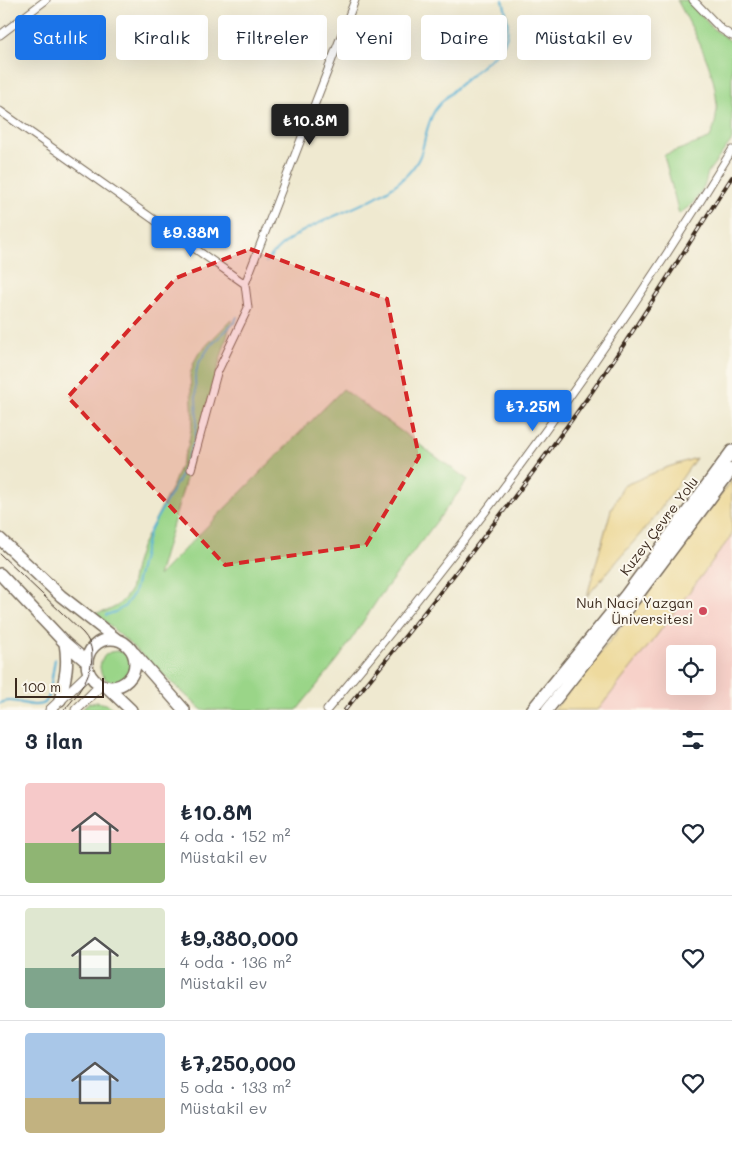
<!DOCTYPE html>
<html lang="tr">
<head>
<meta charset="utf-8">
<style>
	body { margin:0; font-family:Mali,sans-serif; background:#f6f6f7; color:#1f2937; height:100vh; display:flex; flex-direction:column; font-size:19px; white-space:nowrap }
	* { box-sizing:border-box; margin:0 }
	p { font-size:16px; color:#747a83 }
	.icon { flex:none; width:28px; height:28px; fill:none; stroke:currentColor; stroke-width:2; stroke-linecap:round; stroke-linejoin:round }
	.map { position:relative; height:710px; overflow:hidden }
	.sheet { display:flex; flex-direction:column; background:#fff; flex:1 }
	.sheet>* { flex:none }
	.banner { position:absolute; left:15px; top:15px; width:702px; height:45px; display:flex; gap:10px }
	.fabs { position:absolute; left:666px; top:645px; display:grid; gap:10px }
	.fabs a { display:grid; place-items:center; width:50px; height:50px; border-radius:5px; background:#fff; box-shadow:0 5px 20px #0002; font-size:25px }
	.scale { position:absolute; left:15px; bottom:12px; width:89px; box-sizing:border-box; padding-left:5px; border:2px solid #3b2a1e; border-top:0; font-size:14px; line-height:18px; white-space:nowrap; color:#3b2a1e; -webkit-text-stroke:4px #fbf7ec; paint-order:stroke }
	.price { position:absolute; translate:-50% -42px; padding:0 11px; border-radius:5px; background:#1a73e8; color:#fff; font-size:16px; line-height:32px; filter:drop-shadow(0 1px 2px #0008) }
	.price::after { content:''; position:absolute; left:50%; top:30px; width:15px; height:11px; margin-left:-8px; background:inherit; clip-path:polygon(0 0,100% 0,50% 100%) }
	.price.on { background:#222; color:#fff }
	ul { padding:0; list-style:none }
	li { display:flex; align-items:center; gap:15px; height:125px; padding:0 25px }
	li+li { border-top:1px solid #e0e1e3 }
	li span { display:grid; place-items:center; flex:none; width:140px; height:100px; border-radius:5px; color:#555 }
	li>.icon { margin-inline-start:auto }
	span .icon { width:60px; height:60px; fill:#fffc; stroke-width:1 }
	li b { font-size:21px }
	h2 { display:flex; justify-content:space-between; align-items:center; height:60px; padding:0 25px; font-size:21px }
	.tag { padding:0 18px; border-radius:5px; background:#fff; box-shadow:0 5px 20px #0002; font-size:18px; line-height:45px }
	.tag.on { background:#1a73e8; color:#fff }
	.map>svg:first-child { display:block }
	.built { fill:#f7d1c9; fill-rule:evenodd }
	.green { fill:#9ad588; stroke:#6a8053 }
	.sand { fill:#eeda9e; stroke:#94825e }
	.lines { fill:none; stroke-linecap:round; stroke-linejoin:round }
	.stream { stroke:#59b2d6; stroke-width:2 }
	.minor-casing { stroke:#7a6d5c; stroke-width:9 }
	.tertiary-casing { stroke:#7a6d5c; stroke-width:11 }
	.trunk-casing { stroke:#7a6d5c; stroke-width:14 }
	.minor { stroke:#fff; stroke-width:7 }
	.tertiary { stroke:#fff; stroke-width:9 }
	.trunk { stroke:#fff; stroke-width:11 }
	.tram { stroke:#3b2a1e; stroke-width:1 }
	.rail-casing { stroke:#3b2a1e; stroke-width:4 }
	.rail { stroke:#fbf7ec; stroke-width:2; stroke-dasharray:5.5; stroke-linecap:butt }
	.marked { fill:#d62828; fill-opacity:0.2; stroke:#d62828; stroke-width:4; stroke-dasharray:10 6; stroke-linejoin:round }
	.poi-dot { fill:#d1495b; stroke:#fbf7ec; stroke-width:2 }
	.labels { text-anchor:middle; stroke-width:4; stroke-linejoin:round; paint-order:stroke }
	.street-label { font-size:14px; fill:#3b2a1e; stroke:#fbf7ec }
	.poi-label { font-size:14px; fill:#3b2a1e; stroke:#fbf7ec; text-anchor:end }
</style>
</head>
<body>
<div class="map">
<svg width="732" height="710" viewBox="0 0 732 710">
	<rect width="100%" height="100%" fill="#fbf7ec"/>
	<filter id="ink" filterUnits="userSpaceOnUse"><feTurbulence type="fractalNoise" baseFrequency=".02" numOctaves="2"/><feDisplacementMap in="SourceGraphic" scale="10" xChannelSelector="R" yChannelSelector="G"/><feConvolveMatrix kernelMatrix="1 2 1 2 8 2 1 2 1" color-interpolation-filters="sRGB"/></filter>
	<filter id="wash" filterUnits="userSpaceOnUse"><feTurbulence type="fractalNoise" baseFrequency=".0096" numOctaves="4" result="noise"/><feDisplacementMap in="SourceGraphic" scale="20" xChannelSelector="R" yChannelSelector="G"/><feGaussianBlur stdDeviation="1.12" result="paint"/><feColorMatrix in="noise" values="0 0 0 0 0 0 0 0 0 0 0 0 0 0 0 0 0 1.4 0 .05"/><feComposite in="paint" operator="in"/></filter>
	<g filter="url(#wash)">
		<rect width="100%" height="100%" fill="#efe9d0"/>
		<path class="built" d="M732,535V710H598L657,635ZM675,654H708V686H675Z"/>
		<path class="green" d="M677,0H689L712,28L732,42V140L708,172L705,184L699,195L691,205L679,214L664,155L709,139C732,96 698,39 677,0Z
			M232,319L158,576L343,389L468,480L380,596L339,658L297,710H202L96,613L107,611L117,606L124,599L130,591L135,566L141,547L173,485L188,446L193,419L190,375L194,362L199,353Z
			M100 667a16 16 0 1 1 32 0a16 16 0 1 1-32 0Z
			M97,702L106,704L115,710H82L88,703Z"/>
		<path class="sand" d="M696,458L655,517L587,596L611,510L623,486L665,468Z
			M732,480V535L657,635L598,710H554L643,600Z"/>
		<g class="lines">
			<path class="stream" d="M266,262C297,221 354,215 395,185C407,176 418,165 422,150C426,136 427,123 435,110C448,92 469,78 485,63C493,57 501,50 505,41C511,28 506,13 503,0
				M106,615L115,612L124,607L134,593L149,532L180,477L195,440L197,417L195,378L198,364L210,346L234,323L237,317
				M0,703C14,696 30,710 45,703L49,696L55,659"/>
		</g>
	</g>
	<g filter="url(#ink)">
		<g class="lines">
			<defs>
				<path id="minor" d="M693,0L721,29L732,36
					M0,35L46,0
					M0,111L245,284L248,308L217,373L191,469
					M245,284L355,0
					M327,710C477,532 611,349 732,150"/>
				<path id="tertiary" d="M50,710L89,673
					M76,710L101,685"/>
				<path id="trunk" d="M0,539L61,596L116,639
					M0,574L65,643L87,662
					M87 663a24 24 0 1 1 48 0a24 24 0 1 1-48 0Z
					M134,653L184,710
					M107,687L131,710
					M60,700C65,679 69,665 65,643
					M532,710L626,595L732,451
					M547,710L633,601L732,469"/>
			</defs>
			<use href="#minor" class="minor-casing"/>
			<use href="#tertiary" class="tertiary-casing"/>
			<use href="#trunk" class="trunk-casing"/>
			<use href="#minor" class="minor"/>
			<use href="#tertiary" class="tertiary"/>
			<use href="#trunk" class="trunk"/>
			<path class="tram" d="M0,554L83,633C105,657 82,691 64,710"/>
			<defs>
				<path id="rail" d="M345,710C430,607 513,502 591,393C640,323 685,249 732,177"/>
			</defs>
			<use href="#rail" class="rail-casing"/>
			<use href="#rail" class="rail"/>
		</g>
	</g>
	<path class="marked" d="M250,249L387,299L419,457L366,545L225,565L68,397L176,278Z"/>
	<circle class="poi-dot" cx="703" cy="611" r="5"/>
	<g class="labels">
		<g class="street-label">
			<text transform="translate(659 526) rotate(-53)" y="5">Kuzey Çevre Yolu</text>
		</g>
		<g class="poi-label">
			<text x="693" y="608">Nuh Naci Yazgan<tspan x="693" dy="16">Üniversitesi</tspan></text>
		</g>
	</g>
</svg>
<div class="fabs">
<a><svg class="icon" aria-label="locate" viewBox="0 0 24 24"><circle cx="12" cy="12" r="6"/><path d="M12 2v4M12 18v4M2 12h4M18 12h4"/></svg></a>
</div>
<div class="scale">100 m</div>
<b class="price on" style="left:310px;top:146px">₺10.8M</b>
<b class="price" style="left:191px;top:258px">₺9.38M</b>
<b class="price" style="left:533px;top:432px">₺7.25M</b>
<div class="banner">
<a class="tag on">Satılık</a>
<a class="tag">Kiralık</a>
<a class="tag">Filtreler</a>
<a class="tag">Yeni</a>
<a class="tag">Daire</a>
<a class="tag">Müstakil ev</a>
</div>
</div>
<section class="sheet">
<h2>3 ilan<svg class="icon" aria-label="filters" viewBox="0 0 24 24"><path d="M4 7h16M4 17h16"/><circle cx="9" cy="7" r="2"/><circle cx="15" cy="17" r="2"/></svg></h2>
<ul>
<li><span style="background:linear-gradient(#f6c9c9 60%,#8fb573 0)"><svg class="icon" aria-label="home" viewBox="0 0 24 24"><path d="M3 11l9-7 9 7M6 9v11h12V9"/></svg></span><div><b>₺10.8M</b><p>4 oda · 152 m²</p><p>Müstakil ev</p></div><svg class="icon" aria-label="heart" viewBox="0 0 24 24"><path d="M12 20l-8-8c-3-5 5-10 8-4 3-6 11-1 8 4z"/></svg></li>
<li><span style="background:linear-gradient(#dfe7d0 60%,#7fa58c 0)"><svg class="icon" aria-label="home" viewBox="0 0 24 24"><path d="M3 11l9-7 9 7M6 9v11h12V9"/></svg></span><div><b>₺9,380,000</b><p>4 oda · 136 m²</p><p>Müstakil ev</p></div><svg class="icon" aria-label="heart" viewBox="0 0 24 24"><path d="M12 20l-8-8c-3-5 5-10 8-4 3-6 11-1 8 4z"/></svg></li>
<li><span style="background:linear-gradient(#a9c7e8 65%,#c2b280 0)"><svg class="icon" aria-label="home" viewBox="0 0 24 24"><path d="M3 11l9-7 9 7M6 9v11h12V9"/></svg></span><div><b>₺7,250,000</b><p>5 oda · 133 m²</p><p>Müstakil ev</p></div><svg class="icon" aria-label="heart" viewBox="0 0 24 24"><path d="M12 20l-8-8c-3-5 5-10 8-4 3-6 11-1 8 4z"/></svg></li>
</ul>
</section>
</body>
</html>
